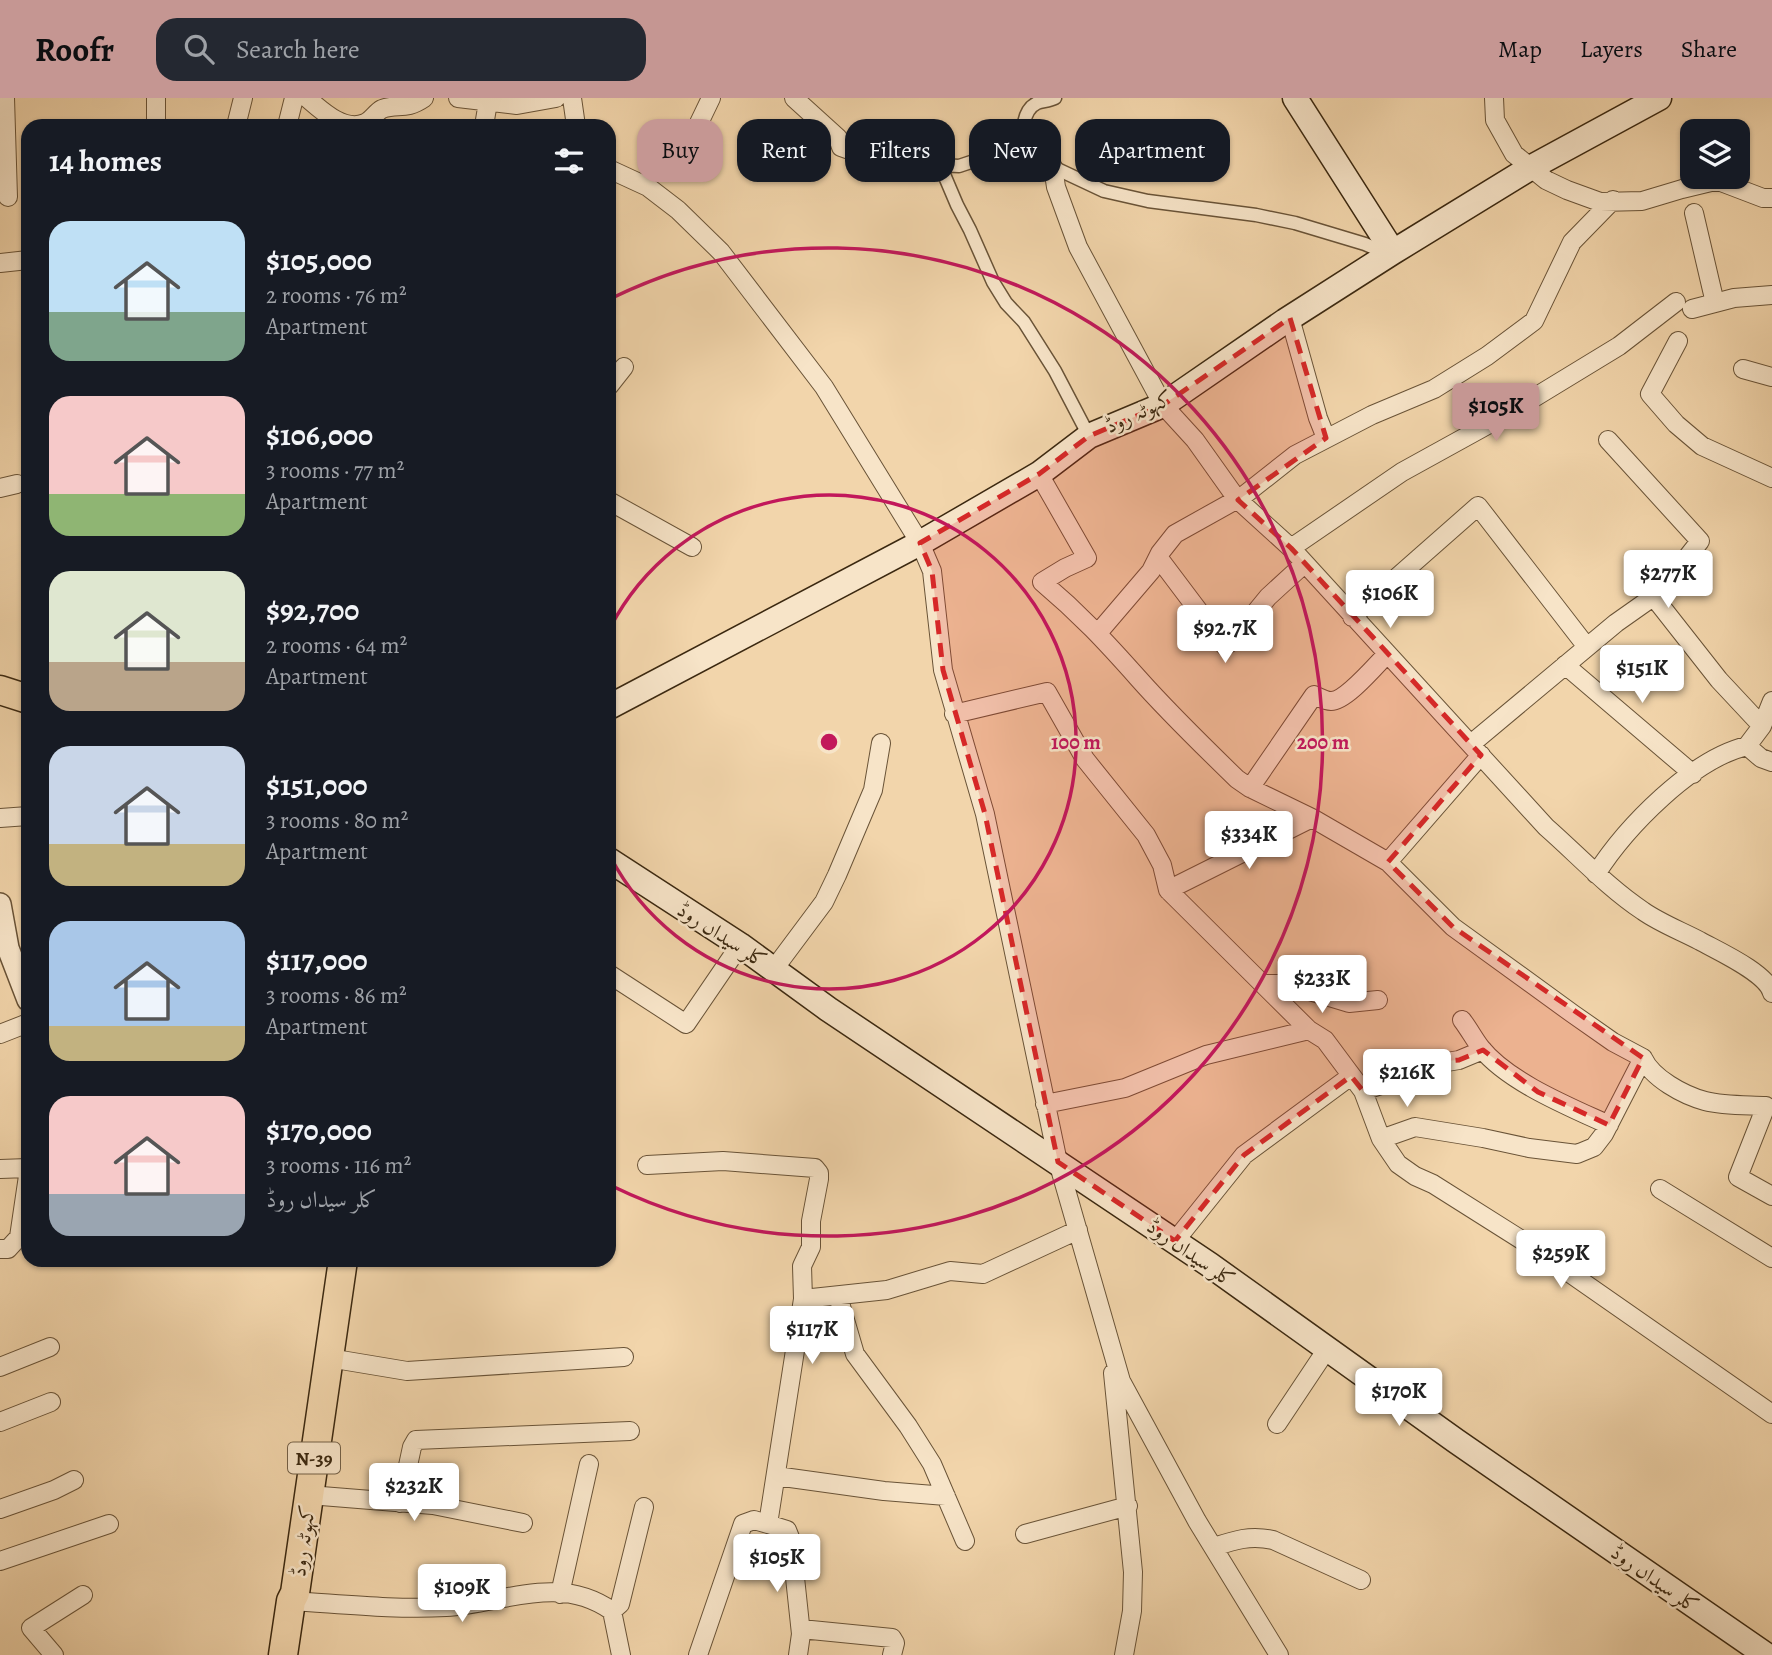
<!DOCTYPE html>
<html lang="en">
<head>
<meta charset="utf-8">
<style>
	body { margin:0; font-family:Alegreya,Amiri,serif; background:#242831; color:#f1f3f6; height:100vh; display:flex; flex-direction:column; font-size:26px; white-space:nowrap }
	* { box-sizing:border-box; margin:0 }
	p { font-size:23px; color:#9ea1a6 }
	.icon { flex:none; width:38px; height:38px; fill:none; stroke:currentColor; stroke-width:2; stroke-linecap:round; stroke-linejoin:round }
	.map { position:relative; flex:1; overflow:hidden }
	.details { position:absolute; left:21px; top:21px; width:595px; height:1148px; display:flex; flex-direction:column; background:#171b24; border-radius:21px; box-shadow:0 2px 5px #0004 }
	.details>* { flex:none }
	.top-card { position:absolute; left:637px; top:21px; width:665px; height:63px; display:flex; gap:14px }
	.fabs { position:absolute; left:1680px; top:21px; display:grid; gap:14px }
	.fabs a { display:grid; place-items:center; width:70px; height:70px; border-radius:14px; background:#171b24; box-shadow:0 2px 5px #0004; font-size:35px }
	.price { position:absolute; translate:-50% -60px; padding:0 16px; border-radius:7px; background:#fff; color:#222; font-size:23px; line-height:46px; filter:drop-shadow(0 2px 4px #0008) }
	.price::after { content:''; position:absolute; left:50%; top:42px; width:21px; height:16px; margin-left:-10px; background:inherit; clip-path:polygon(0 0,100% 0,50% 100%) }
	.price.active { background:#c59692; color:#111 }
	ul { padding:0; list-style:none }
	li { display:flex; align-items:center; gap:21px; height:175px; padding:0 28px }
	li span { display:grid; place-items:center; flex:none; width:196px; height:140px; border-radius:21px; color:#555 }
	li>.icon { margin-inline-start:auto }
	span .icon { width:84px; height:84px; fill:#fffc; stroke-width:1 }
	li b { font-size:30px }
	h2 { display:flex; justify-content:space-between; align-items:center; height:84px; padding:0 28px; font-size:30px }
	.pill { padding:0 24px; border-radius:21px; background:#171b24; box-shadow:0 2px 5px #0004; font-size:24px; line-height:63px }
	.pill.active { background:#c59692; color:#111 }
	header { display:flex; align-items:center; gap:42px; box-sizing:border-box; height:98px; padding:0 35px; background:#c59692; color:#111 }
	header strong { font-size:33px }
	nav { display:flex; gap:38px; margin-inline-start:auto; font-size:24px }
	.search { width:490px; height:63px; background:#242831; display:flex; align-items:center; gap:18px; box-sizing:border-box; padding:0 24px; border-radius:21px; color:#9ea1a6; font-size:26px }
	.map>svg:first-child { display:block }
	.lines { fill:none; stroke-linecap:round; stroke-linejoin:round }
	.pedestrian-casing { stroke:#695337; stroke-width:15 }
	.minor-casing { stroke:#695337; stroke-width:20 }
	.tertiary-casing { stroke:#695337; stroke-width:24 }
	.secondary-casing { stroke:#3b2810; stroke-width:27 }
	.trunk-casing { stroke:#3b2810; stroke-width:31 }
	.pedestrian { stroke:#f7e4c8; stroke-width:12 }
	.minor { stroke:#f7e4c8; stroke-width:18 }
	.tertiary { stroke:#f7e4c8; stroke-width:21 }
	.secondary { stroke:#f7e4c8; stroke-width:24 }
	.trunk { stroke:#f2d5ab; stroke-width:28 }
	.marked { fill:#d62828; fill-opacity:0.2; stroke:#d62828; stroke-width:5; stroke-dasharray:14 9; stroke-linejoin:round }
	.ring { fill:none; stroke:#c2185b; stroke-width:3.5 }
	.labels { text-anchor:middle; stroke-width:5; stroke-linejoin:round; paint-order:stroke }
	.shield { fill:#f7e4c8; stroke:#736047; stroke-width:2 }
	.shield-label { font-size:19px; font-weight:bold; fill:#3b2810 }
	.street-label { font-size:21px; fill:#3b2810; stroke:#f7e4c8 }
	.centre { fill:#c2185b; stroke:#f7e4c8; stroke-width:3.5 }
	.ring-label { font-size:21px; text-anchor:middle; font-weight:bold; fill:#c2185b; stroke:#f7e4c8; stroke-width:5; stroke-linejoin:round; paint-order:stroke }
</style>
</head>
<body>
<header>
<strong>Roofr</strong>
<div class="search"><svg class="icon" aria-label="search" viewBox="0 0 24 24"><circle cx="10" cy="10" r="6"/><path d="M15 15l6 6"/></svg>Search here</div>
<nav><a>Map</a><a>Layers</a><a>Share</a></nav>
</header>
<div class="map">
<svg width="1772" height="1557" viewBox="0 0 1772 1557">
	<rect width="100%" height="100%" fill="#f2d5ab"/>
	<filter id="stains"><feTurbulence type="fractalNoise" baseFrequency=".00286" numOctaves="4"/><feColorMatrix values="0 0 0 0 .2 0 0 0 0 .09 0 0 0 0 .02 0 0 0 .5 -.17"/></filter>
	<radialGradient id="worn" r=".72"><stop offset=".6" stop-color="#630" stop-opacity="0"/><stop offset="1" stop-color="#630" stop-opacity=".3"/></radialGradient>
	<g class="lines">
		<defs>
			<path id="pedestrian" d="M1023,55C1023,40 1020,13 1037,5C1043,3 1049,3 1055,0
				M1089,338L1055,273L1024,224L1006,205L993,184L970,132L957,107L940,67L959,68L983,60L1023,55L1104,93L1148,103L1256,117L1295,125L1365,146L1388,156"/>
			<path id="minor" d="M5,0L8,99
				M307,0C322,13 344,34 365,25C372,22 376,14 382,11C398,5 405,13 424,0
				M458,0L517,7L556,0
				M572,0L576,28
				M794,0L838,40L841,49L892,67H940
				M1494,0L1495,22L1514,56L1546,82L1567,92L1600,104L1642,103L1682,91L1711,84H1721L1763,100H1772
				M699,25L711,0
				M156,28V0
				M236,28L243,0
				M287,28L294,0
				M484,28L488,4
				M1053,69L1056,89L1078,149L1163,307L1195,342L1237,401L1291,450L1546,729C1578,757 1607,789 1643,813C1660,825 1681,833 1700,843C1718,853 1767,875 1772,895
				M609,71L648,89L678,112L721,154L824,289L920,445L932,473L943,572L985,716L1058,1064L1121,1283L1197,1423L1279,1557
				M1694,115L1715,205
				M0,165L28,162
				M1692,211L1734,200L1772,197
				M1290,220L1318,320L1326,340
				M1678,243L1650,296L1676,326L1702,348L1772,380
				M1743,271L1772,279
				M609,288L624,269
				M1039,376L1087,460L1065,470L1042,484C1080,516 1106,544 1138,580C1169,615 1204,649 1237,681L1250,690L1312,720L1388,764L1453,829L1573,916L1613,944L1643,960
				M0,390L17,386
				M609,403L692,449
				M1291,450L1402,374L1509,315L1619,248L1676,204
				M1158,459L1225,548L1232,543L1268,499L1304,466
				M1653,498L1719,582L1762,628
				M1352,519L1478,408L1587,549
				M1098,535L1151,473L1160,455L1175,436L1243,398L1295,357L1372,317L1434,291L1487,258L1534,223L1572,144L1613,102
				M1565,567L1693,676
				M954,616L1047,594L1085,661L1146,737L1162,767L1168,792L1309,932
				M1471,646L1616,525L1660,494L1700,443L1608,342
				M1747,648L1761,660L1772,664
				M1250,690L1314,597C1319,599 1325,603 1331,603C1346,603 1376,567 1387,556
				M0,720L28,718
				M1388,764L1481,657
				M1596,776C1626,729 1692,661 1747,648L1762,628L1772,603
				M1168,792L1312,720
				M774,871L824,804L837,777L873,692L881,645
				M609,876L686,926L740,847
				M1262,886H1286L1349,905L1378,902
				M1462,922C1469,931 1474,941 1481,950C1508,984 1570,1009 1609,1027
				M0,936L28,925
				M1363,993L1393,983L1429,964H1447L1459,962L1483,952
				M1045,1006L1125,990L1206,957L1309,932L1325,942L1363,993L1381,1041L1415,1029L1483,1040L1529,1050L1577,1056L1594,1049L1604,1036L1643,960C1652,980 1683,997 1705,1003C1724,1008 1746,1007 1766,1008L1738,1079L1772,1098
				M1381,1041L1398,1066L1415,1078L1433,1086L1528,1146L1772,1316
				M647,1067L723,1063L815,1070L819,1075V1081L811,1123V1149L802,1168L803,1201
				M0,1071L28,1070
				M1660,1091L1772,1160
				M1175,1143L1244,1057L1351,978
				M0,1151H8L19,1139L28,1078
				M838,1198L855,1256L908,1328L932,1366L965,1443
				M329,1260L407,1273L624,1259
				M0,1269L50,1249
				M1113,1275L1133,1474L1132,1513L1124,1557
				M0,1324L51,1304
				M1277,1326L1327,1251
				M776,1378L884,1393L946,1398
				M309,1397L433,1407L523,1425
				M400,1405L412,1349L416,1342L630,1333
				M0,1411L54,1392L74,1382
				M768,1426L787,1432L791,1442L801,1536L798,1557
				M1025,1436L1128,1408
				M1214,1449C1235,1442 1250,1437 1273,1442L1361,1482
				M0,1463L109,1426
				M560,1496L589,1366
				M291,1503C342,1506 395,1512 446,1509C502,1506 558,1475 612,1513L621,1557
				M612,1513L620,1506L644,1409
				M801,1531L892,1540L895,1545L892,1557
				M54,1557L31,1530L83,1497
				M698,1557L743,1426L754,1422L768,1426L803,1201L887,1192L950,1173L983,1176L1078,1132"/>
			<path id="tertiary" d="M0,806L8,850L28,902"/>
			<path id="secondary" d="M1295,0L1393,154
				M609,609L920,445L1039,376L1089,338L1163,307L1285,223L1393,154L1530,70L1659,0
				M609,762L740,847L828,911L1210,1167L1456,1343L1766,1557"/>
			<path id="trunk" d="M0,592L28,601
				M283,1557L291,1503L295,1495L343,1162"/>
		</defs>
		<use href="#pedestrian" class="pedestrian-casing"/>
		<use href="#minor" class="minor-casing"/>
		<use href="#tertiary" class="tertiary-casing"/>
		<use href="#secondary" class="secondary-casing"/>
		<use href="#trunk" class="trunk-casing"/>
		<use href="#pedestrian" class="pedestrian"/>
		<use href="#minor" class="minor"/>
		<use href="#tertiary" class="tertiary"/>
		<use href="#secondary" class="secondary"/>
		<use href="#trunk" class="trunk"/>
	</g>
	<path class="marked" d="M1290,220L1326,340L1238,402L1291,450L1481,657L1388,764L1453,829L1643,960L1609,1027L1538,994L1483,952L1459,962L1429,964L1363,993L1351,978L1244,1057L1175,1143L1058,1064L985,716L943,572L932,473L920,445L1039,376L1089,338L1163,307Z"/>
	<g class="ring">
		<path d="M610 530A247 247 0 1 1 610 758"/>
		<path d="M612 200A494 494 0 1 1 612 1088"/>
	</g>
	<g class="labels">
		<rect class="shield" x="288" y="1344.5" width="52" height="31" rx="5"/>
		<g class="shield-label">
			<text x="314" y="1367">N-39</text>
		</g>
		<g class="street-label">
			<text transform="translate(1139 314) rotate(-25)" y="7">کہوٹہ روڈ</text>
			<text transform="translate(722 837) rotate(33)" y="7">کلر سیداں روڈ</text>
			<text transform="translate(1191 1155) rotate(35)" y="7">کلر سیداں روڈ</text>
			<text transform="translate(303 1443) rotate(-82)" y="7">کہوٹہ روڈ</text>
			<text transform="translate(1655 1481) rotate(35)" y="7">کلر سیداں روڈ</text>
		</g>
	</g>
	<circle cx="829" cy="644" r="10" class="centre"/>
	<g class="ring-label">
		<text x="1076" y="651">100 m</text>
		<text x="1323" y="651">200 m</text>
	</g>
	<rect width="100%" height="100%" filter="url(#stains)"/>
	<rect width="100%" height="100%" fill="url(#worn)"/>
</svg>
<div class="fabs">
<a><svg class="icon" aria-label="layers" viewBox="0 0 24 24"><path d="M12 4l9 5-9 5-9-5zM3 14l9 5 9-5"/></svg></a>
</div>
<b class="price active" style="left:1496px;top:345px">$105K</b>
<b class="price" style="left:1668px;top:512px">$277K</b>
<b class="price" style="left:1390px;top:532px">$106K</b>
<b class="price" style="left:1225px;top:567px">$92.7K</b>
<b class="price" style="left:1642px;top:607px">$151K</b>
<b class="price" style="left:1249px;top:773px">$334K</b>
<b class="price" style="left:1322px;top:917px">$233K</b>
<b class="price" style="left:1407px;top:1011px">$216K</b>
<b class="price" style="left:1561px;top:1192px">$259K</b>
<b class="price" style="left:812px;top:1268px">$117K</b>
<b class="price" style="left:1399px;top:1330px">$170K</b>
<b class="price" style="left:414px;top:1425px">$232K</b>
<b class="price" style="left:777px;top:1496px">$105K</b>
<b class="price" style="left:462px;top:1526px">$109K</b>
<div class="top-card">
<a class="pill active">Buy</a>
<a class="pill">Rent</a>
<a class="pill">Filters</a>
<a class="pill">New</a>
<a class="pill">Apartment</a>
</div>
<section class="details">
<h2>14 homes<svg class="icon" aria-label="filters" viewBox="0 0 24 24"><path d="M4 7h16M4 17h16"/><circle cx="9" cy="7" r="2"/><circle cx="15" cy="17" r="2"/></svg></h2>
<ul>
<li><span style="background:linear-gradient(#bfe0f5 65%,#7fa58c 0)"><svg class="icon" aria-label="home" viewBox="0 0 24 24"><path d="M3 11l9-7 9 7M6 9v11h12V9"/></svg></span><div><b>$105,000</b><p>2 rooms · 76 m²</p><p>Apartment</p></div></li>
<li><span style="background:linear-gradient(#f6c9c9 70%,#8fb573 0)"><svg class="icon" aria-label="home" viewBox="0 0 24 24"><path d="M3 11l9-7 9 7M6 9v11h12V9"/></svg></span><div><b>$106,000</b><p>3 rooms · 77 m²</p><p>Apartment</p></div></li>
<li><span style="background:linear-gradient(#dfe7d0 65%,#b9a48a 0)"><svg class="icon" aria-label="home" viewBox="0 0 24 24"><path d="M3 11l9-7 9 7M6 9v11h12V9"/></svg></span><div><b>$92,700</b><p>2 rooms · 64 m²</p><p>Apartment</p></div></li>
<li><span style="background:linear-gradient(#c9d6e8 70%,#c2b280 0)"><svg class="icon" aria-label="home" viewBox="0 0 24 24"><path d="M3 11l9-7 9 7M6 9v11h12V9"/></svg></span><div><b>$151,000</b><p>3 rooms · 80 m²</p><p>Apartment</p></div></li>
<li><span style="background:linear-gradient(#a9c7e8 75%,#c2b280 0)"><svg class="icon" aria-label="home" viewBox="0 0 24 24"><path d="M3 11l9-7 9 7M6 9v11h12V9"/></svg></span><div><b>$117,000</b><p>3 rooms · 86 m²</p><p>Apartment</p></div></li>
<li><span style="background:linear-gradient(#f6c9c9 70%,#9aa5b1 0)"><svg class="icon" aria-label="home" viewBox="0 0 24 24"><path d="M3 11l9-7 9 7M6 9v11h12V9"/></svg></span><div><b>$170,000</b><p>3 rooms · 116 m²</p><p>کلر سیداں روڈ</p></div></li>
</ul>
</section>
</div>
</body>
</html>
